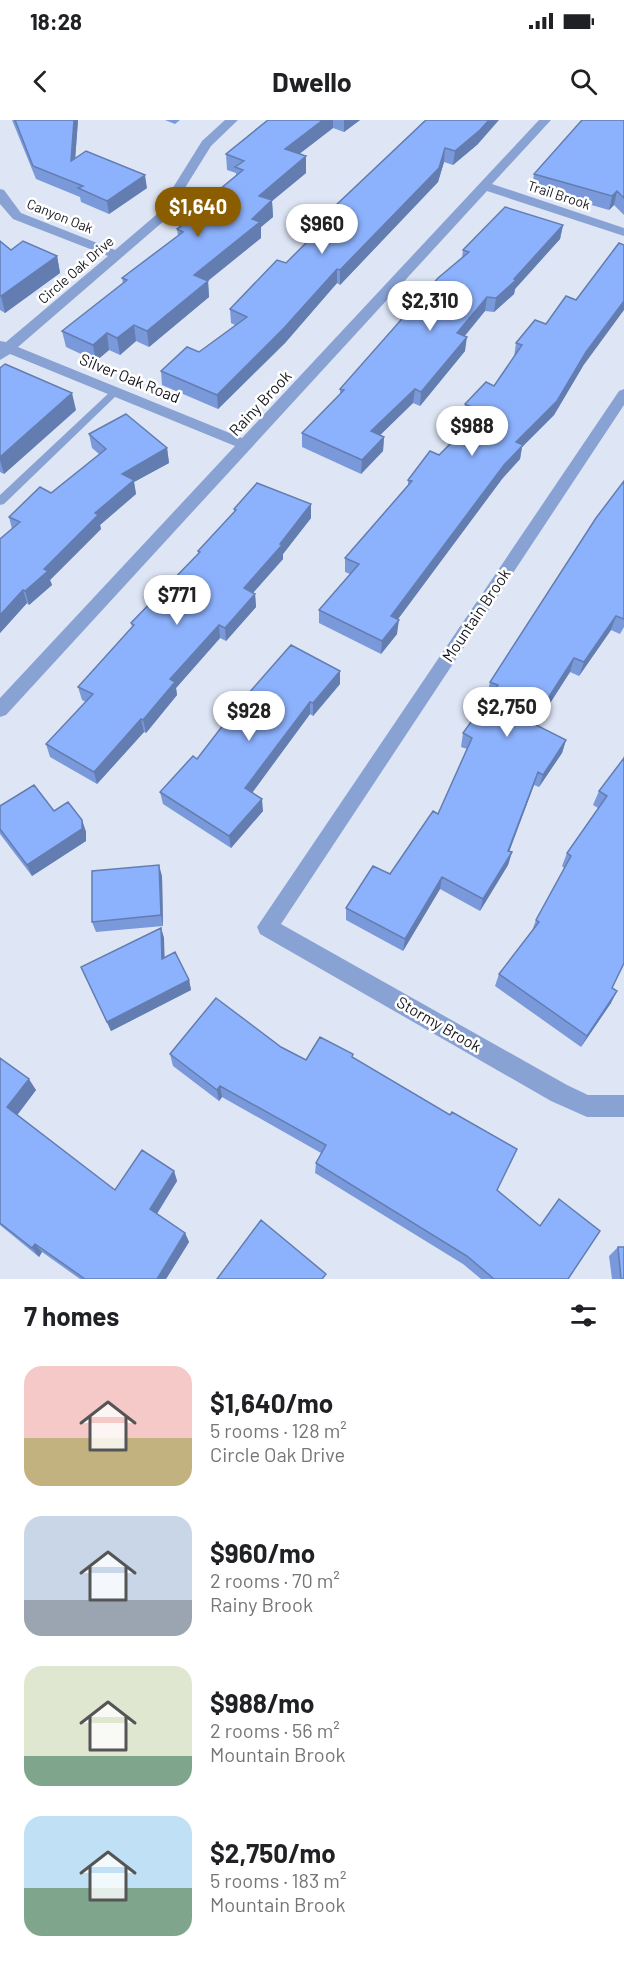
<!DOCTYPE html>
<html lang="en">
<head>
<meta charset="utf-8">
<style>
	body { margin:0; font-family:Barlow,sans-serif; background:#f2f2f2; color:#202124; height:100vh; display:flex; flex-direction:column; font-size:22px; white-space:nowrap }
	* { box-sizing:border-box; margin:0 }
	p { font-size:20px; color:#757577 }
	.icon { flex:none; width:33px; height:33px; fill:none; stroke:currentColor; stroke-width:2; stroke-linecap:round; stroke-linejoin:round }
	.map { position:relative; height:1159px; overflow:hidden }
	.side { display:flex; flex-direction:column; background:#fff; flex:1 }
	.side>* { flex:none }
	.price { position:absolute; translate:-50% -51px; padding:0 14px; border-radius:21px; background:#fff; color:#222; font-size:20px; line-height:39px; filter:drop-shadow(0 2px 3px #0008) }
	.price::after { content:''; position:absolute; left:50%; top:36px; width:18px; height:14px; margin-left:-9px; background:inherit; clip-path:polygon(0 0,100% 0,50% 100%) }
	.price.on { background:#8a5d00; color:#fff }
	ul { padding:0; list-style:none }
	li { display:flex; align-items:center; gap:18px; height:150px; padding:0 24px }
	li span { display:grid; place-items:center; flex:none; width:168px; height:120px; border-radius:18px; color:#555 }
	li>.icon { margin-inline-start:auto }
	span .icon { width:72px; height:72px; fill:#fffc; stroke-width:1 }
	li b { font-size:26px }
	h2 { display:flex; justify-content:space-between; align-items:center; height:72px; padding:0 24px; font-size:26px }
	.status { display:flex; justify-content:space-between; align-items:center; height:42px; padding:0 30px; background:#fff; direction:ltr }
	.status svg { height:16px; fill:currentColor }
	header { display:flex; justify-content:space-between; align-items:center; height:78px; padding:0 24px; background:#fff; font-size:27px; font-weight:700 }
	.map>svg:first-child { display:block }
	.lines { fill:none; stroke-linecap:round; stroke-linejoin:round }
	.service { fill:#89a2d4; fill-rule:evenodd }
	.minor { fill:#89a2d4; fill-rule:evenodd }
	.wall { fill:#7999da }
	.shaded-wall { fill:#637db1 }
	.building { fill:#8db2fd; stroke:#637db1; stroke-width:1.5 }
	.labels { text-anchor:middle; stroke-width:5; stroke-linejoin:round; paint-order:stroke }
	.far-street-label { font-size:14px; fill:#15171d; stroke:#fff }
	.street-label { font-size:16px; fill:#15171d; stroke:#fff }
</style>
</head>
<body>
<div class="status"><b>18:28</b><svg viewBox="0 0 49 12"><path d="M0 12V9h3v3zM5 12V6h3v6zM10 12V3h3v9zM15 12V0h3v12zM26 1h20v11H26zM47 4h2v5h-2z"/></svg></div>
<header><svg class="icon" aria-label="back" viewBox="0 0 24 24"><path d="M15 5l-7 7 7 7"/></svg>Dwello<svg class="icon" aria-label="search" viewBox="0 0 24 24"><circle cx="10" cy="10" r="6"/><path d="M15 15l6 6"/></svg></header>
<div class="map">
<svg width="624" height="1159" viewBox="0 0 624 1159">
	<rect width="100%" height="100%" fill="#dee6f6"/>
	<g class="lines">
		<path class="service" d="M115,269L120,272L118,274L4,384L0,385V375L112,270Z"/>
		<path class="minor" d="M225,0H238L211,26L165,100L18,227L242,318L539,0H551L492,64L624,108V116L487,71L6,595L0,597V578L235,326L10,234L0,240V221L6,222L108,136L13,99L0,84V69L4,70L21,93L115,130L156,95L202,21Z
			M624,269V285L281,804L567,965L588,975H624V997H587L551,981L260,814L257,807L619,271Z"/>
	</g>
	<path class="wall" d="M12,0H78L75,39L147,68L109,94L81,82L80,77L36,59Z
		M165,0H180L175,4Z
		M267,0H360L344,12L333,8L299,34L306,36V53L272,81L273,97L261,107V118L208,161L209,177L149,227L136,221L120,235L109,230L96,241L66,227L62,211L123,164L122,158L178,116L177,109L204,90L203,83L236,56V53L227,50L226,34L267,1Z
		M624,0V95L614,85L609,90L532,68L534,54Z
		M424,1L478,24L453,45L444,42L438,62L340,165L337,163L285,223L218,289L162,265L161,251L199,232L235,205L231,203L230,189L286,143L314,115V106Z
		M563,105L560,119L515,169L514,174L494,192L485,191L465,216V231L420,286L413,283L380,315L384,317L383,331L361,354L302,327V313L340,274V269L462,138L463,130Z
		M0,121L11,130L57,136L60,153L5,193L0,190Z
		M516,223L583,246L554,295L522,327L520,339L502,359L397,500V514L381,534L319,503V490L350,454L345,452V438L408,365V360L439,335L472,302L463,298L465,284L494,266L514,237Z
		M0,248L76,290L4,354L0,352Z
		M89,314L167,328L169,343L134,362L136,374L100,405L101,409L50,460L52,465L29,485L27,483L0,513V419L12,409L9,397L51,373L99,334L92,328Z
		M624,361V507L620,514L611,510L579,556L570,552L536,605L566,620L562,633L539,667L534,665L509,731L512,732L508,745L480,791L440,769L403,831L346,800V788L390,754L438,694L467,629L461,627L463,613L490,577L487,575L490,562Z
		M311,384V398L283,434V439L253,473L255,474L256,487L226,521L220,518L176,568L177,575L146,613L144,612L97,664L50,637L46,624L86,582L82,580L78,567L132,507L131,503L198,434V431L234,392V389Z
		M340,564L313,596L310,594L252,673L263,691L231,728L163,684L160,672Z
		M624,635V843L612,868L611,883L581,927L495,866L499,854L532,811L536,800L564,748L562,746L567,733L598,688L593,685L599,671L623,640Z
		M0,686L54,691L82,700L86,712V721L32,756L0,714Z
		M162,756L163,806L96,812L92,802Z
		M161,808L164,818V838L189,860L191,870L111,911L81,847Z
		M281,927L306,940L353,937L497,1070L568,1159H481L463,1144L315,1053L316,1043L321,1033L222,977L219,981L173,946L170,934Z
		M0,938L36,970L17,995L115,1070L174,1051L177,1061L157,1094L185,1113L189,1122L166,1159H80L42,1132L39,1137L0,1105Z
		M618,1127L624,1159H612L609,1136Z"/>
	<path class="shaded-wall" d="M74,0H78L74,55L71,41Z
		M323,0H333V8L285,45V29Z
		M344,0H360L344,12Z
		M489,0H499L478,24L453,45L455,31Z
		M445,28L444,42L438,62L340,165V150Z
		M306,36V53L272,81L273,97L261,107V118L195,171L194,155L252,99L259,76Z
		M145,55L147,68L109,94L107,81Z
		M617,71L614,85L609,90L612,76Z
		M563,105L560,119L515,169L514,174L494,192L496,178Z
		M57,136L60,153L5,193L1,176Z
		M337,149V163L285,223L218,289L217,275Z
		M208,161L209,177L149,227L147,211Z
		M487,177L485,191L455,227L457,213Z
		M624,181V190L583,246L554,295L522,327L520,339L502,359L390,510L391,496L516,322L586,232Z
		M134,205L136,221L120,235L117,218Z
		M107,213L109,230L96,241L93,225Z
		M467,217L465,231L420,286L421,272Z
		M415,269L413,283L370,325L371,311Z
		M72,273L76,290L4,354L0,340V337Z
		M384,317L383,331L361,354L362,340Z
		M167,328L169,343L134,362L136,374L100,405L101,409L50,460L52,465L29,485L25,471L44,449L95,393L122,354Z
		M311,384V398L283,434V439L245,482L244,468Z
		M23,470L27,483L0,513V495Z
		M255,474L256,487L226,521L225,508Z
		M616,496L611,510L579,556L584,542Z
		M399,500L397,514L381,534L382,521Z
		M219,505L220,518L176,568L177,575L146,613L143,600L170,559Z
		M574,538L570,552L529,616L532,603Z
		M340,551V564L313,596V583Z
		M310,582V594L246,681L245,668Z
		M141,599L144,612L97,664L94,652Z
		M566,620L562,633L539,667L543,655Z
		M538,652L534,665L505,743L508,731Z
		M262,679L263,691L231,728L229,716Z
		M82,700L86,712V721L32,756L27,745Z
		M512,732L508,745L480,791L483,779Z
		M159,745L162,756L163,806L161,795Z
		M442,757L440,769L403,831L405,819Z
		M161,808L164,818L165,849L162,839Z
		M189,860L191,870L111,911L107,902Z
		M617,871L611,883L581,927L587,916Z
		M29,959L36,970L15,998L7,987Z
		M220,966L222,977L219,981L217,970Z
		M174,1051L177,1061L154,1098L150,1089Z
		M185,1113L189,1122L166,1159H157Z
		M35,1124L42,1132L39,1137L32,1128Z"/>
	<path class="building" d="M15,0H74L71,41L86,31L145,55L107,81L78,68L83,66L33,46Z
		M268,0H323L285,29L306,36L259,76L272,80L252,99L260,102L194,155L208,161L147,211L134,205L117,218L107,213L93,225L62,211L127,160L122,158L183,112L177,109L210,85L203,83L243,50L235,47L244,41L226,34Z
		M426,0H489L480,10L455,31L445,28L439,48L340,150L337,149L284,208L217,275L161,251L187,227L199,232L247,197L230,189L277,140L286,143L321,108L314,106Z
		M582,0H624V78L617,71L612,76L534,54Z
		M505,87L563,105L514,159L516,160L496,178L487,177L457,213L467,217L421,272L415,269L371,311L384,317L362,340L302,313L344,270L340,269L438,158L469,132L463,130Z
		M0,121L11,130L23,121L57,136L1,176H0Z
		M619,123L624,125V181L586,232L557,281L516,322L523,325L504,345L391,496L399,500L382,521L319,490L359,444L345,438L412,361L408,360L430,331L439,335L482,292L465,284L486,262L494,266L522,225L516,223L535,200L546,204L566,176L576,180Z
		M5,244L72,273L0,337V248Z
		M126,294L167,328L122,354L134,360L95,393L98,395L44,449L48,451L25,471L23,470L0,495V419L20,402L9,397L40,367L51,373L106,329L89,314Z
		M624,361V499L616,496L584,542L574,538L532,603L566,620L543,655L538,652L508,731L512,732L483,779L442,757L405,819L346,788L373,746L390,754L433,691L438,694L472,618L463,613L498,565L490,562L596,398Z
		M257,363L311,384L280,424L282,425L244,468L255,474L225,508L219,505L170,559L175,562L143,600L141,599L94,652L46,624L93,574L78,567L134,505L131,503L200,432L198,431L236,390L234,389Z
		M291,525L340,551L313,583L310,582L245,668L262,679L229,716L160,672L193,636L197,639L241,582Z
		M624,638V843L612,868L617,871L587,916L499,854L539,802L536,800L571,736L567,733L607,676L599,671Z
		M34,665L54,691L68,682L82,700V709L27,745L0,709V686Z
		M159,745L161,795L92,802V751Z
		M161,808L162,839L175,832L189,860L107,902L81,847Z
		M216,878L281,927L306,940L320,917L353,934L352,937L450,995L452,992L517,1029L497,1070L540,1106L559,1079L600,1111L568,1159H494L467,1136L316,1043L326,1025L220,966L217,970L170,934Z
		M0,938L29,959L7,987L115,1070L142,1030L174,1051L150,1089L185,1113L157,1159H85L35,1124L32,1128L0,1103Z
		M261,1100L326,1154L322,1159H217Z
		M618,1127H624V1159H621Z"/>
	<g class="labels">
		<g class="far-street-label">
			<text transform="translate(559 75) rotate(18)" y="5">Trail Brook</text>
			<text transform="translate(60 96) rotate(22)" y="5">Canyon Oak</text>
			<text transform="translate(76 150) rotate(-41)" y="5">Circle Oak Drive</text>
		</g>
		<g class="street-label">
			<text transform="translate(130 258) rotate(22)" y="6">Silver Oak Road</text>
			<text transform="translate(260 283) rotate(-47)" y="6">Rainy Brook</text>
			<text transform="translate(476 495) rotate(-56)" y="6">Mountain Brook</text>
			<text transform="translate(439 904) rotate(30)" y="6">Stormy Brook</text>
		</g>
	</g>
</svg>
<b class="price on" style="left:198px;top:118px">$1,640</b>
<b class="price" style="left:322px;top:135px">$960</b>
<b class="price" style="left:430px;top:212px">$2,310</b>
<b class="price" style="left:472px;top:337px">$988</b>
<b class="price" style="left:177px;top:506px">$771</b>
<b class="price" style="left:507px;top:618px">$2,750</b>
<b class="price" style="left:249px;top:622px">$928</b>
</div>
<section class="side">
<h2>7 homes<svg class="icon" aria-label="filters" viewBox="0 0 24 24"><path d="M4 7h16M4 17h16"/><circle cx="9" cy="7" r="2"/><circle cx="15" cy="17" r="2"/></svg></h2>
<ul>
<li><span style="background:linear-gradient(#f6c9c9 60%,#c2b280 0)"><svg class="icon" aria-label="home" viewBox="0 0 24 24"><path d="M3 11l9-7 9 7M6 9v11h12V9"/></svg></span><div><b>$1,640/mo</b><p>5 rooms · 128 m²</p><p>Circle Oak Drive</p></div></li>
<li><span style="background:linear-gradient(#c9d6e8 70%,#9aa5b1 0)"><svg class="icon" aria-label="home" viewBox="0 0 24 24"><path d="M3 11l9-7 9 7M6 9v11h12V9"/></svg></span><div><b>$960/mo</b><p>2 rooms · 70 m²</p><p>Rainy Brook</p></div></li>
<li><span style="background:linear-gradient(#dfe7d0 75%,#7fa58c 0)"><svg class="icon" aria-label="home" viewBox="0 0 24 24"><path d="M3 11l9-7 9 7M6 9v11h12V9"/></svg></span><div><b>$988/mo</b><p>2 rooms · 56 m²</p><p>Mountain Brook</p></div></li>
<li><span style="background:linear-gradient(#bfe0f5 60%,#7fa58c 0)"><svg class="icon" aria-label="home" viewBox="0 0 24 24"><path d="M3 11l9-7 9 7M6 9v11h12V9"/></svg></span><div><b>$2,750/mo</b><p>5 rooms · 183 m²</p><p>Mountain Brook</p></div></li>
</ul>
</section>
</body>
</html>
